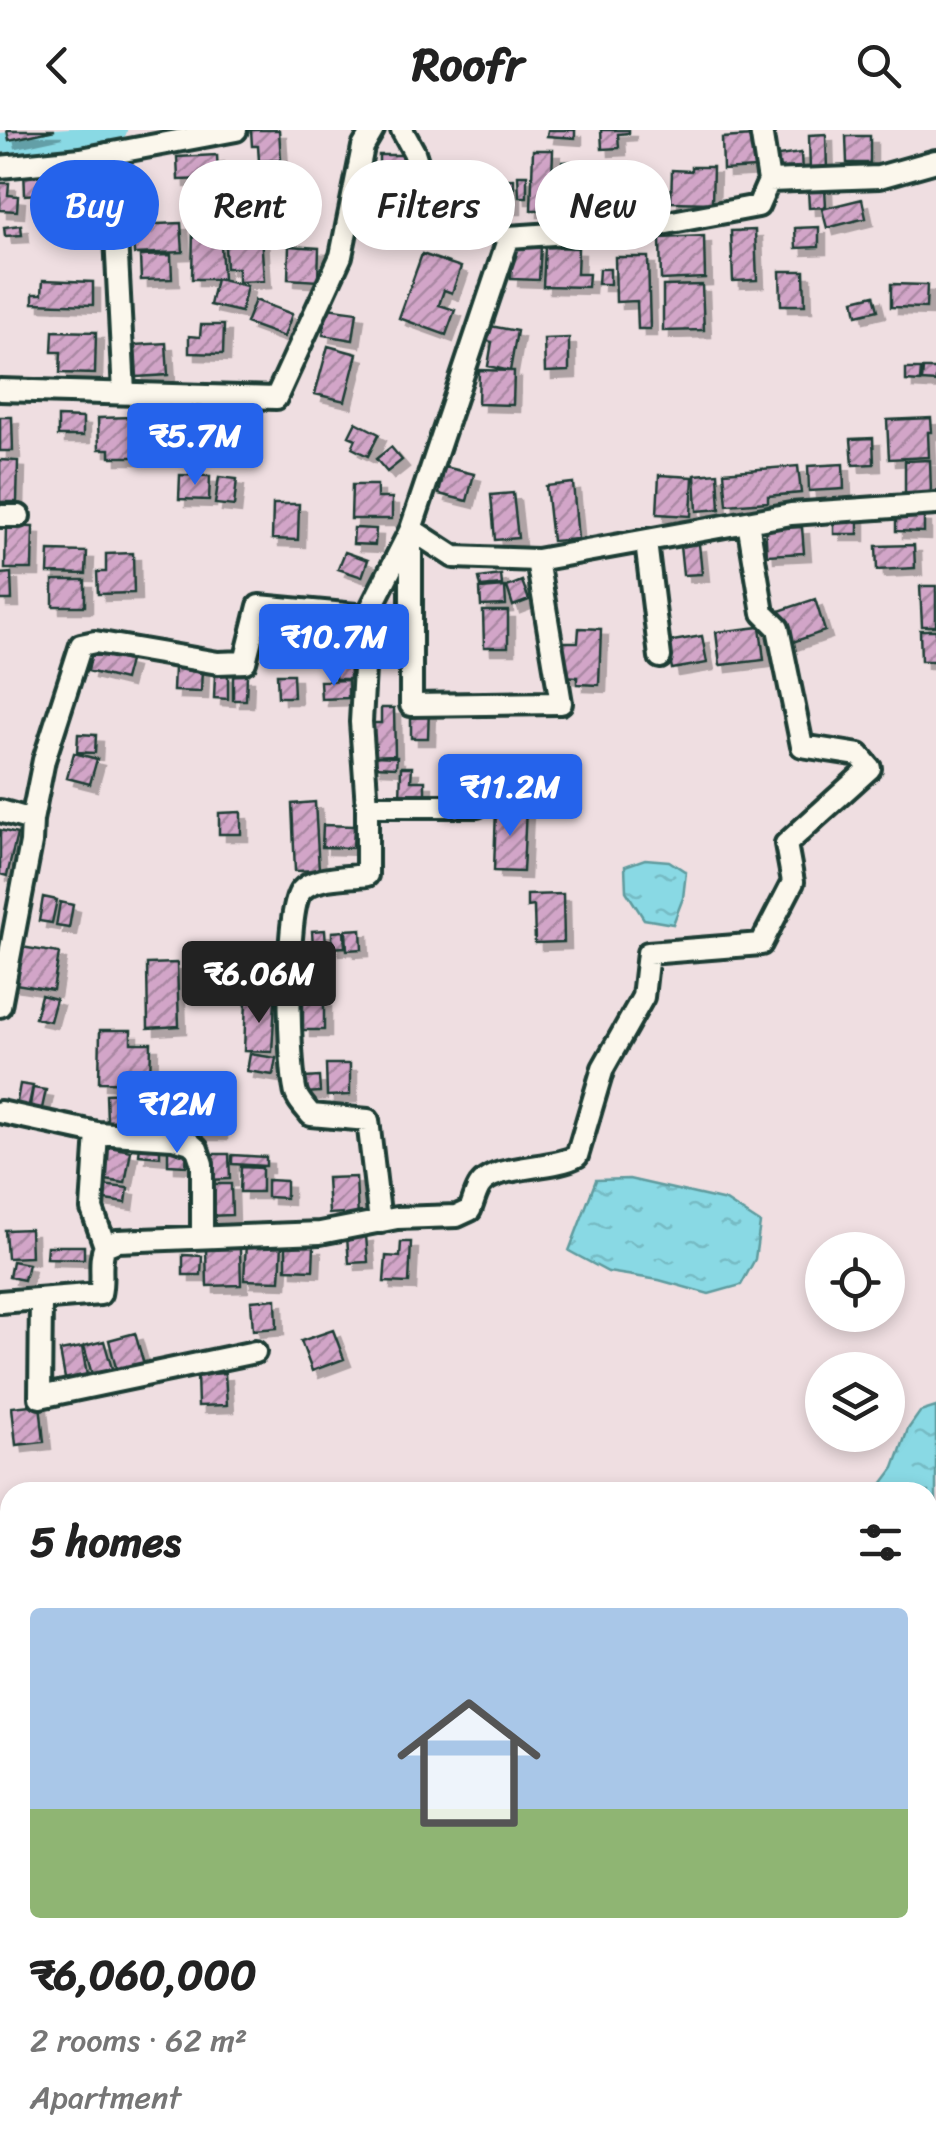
<!DOCTYPE html>
<html lang="en">
<head>
<meta charset="utf-8">
<style>
	body { margin:0; font-family:Sriracha,sans-serif; background:#f2f2f2; color:#222; height:100vh; display:flex; flex-direction:column; font-size:38px; white-space:nowrap }
	* { box-sizing:border-box; margin:0 }
	p { font-size:32px; color:#767676 }
	.icon { flex:none; width:55px; height:55px; fill:none; stroke:currentColor; stroke-width:2; stroke-linecap:round; stroke-linejoin:round }
	.map { position:relative; flex:1; overflow:hidden }
	.sheet { position:absolute; left:0px; top:1352px; width:938px; height:672px; display:flex; flex-direction:column; background:#fff; border-radius:30px 30px 0 0; box-shadow:0 5px 15px #0003 }
	.sheet>* { flex:none }
	.guide { position:absolute; left:30px; top:30px; width:878px; height:90px; display:flex; gap:20px }
	.buttons { position:absolute; left:805px; top:1102px; display:grid; gap:20px }
	.buttons a { display:grid; place-items:center; width:100px; height:100px; border-radius:50%; background:#fff; box-shadow:0 5px 15px #0003; font-size:50px }
	.price { position:absolute; translate:-50% -85px; padding:0 22px; border-radius:10px; background:#2563eb; color:#fff; font-size:32px; line-height:65px; filter:drop-shadow(0 2px 5px #0008) }
	.price::after { content:''; position:absolute; left:50%; top:60px; width:30px; height:22px; margin-left:-15px; background:inherit; clip-path:polygon(0 0,100% 0,50% 100%) }
	.price.selected { background:#222; color:#fff }
	ul { padding:0; list-style:none }
	li { display:grid; align-content:center; gap:20px; height:530px; padding:0 30px }
	li span { display:grid; place-items:center; height:310px; border-radius:10px; color:#555 }
	li>.icon { margin-inline-start:auto }
	span .icon { width:180px; height:180px; fill:#fffc; stroke-width:1 }
	li b { font-size:42px }
	h2 { display:flex; justify-content:space-between; align-items:center; height:120px; padding:0 30px; font-size:42px }
	.tag { padding:0 35px; border-radius:45px; background:#fff; box-shadow:0 5px 15px #0003; font-size:35px; line-height:90px }
	.tag.selected { background:#2563eb; color:#fff }
	header { display:flex; justify-content:space-between; align-items:center; height:130px; padding:0 30px; background:#fff; font-size:45px; font-weight:700 }
	.map>svg:first-child { display:block }
	.water { fill:url(#water-ripples); stroke:#5f9b9e; stroke-width:2.5 }
	.lines { fill:none; stroke-linecap:round; stroke-linejoin:round }
	.stream { stroke:#5f9b9e; stroke-width:6 }
	.canal { stroke:#89d9e4; stroke-width:20 }
	.building { fill:url(#building-hatch); stroke:#1f3d34; stroke-width:2.5; filter:url(#shadow) }
	.minor-casing { stroke:#1f3d34; stroke-width:28 }
	.minor { stroke:#fbf7ec; stroke-width:20 }
</style>
</head>
<body>
<header><svg class="icon" aria-label="back" viewBox="0 0 24 24"><path d="M15 5l-7 7 7 7"/></svg>Roofr<svg class="icon" aria-label="search" viewBox="0 0 24 24"><circle cx="10" cy="10" r="6"/><path d="M15 15l6 6"/></svg></header>
<div class="map">
<svg width="936" height="2024" viewBox="0 0 936 2024">
	<defs>
		<pattern id="water-ripples" width="26" height="14" patternUnits="userSpaceOnUse" patternTransform="scale(2.5)"><rect width="26" height="14" fill="#89d9e4"/><path d="M2 4q2-2 4 0t4 0M15 11q2-2 4 0t4 0" fill="none" stroke="#76bbc4"/></pattern>
		<pattern id="building-hatch" width="6" height="6" patternUnits="userSpaceOnUse" patternTransform="scale(2.5)"><rect width="6" height="6" fill="#d2a5c8"/><path d="M-1 1l2-2M0 6l6-6M5 7l2-2" fill="none" stroke="#aa88a3"/></pattern>
		<filter id="shadow"><feDropShadow dx="7" dy="7" stdDeviation="0" flood-color="#0004"/></filter>
	</defs>
	<rect width="100%" height="100%" fill="#efdee1"/>
	<filter id="ink" filterUnits="userSpaceOnUse"><feTurbulence type="fractalNoise" baseFrequency=".01" numOctaves="2"/><feDisplacementMap in="SourceGraphic" scale="20" xChannelSelector="R" yChannelSelector="G"/><feConvolveMatrix kernelMatrix="1 2 1 2 8 2 1 2 1" color-interpolation-filters="sRGB"/></filter>
	<g filter="url(#ink)">
		<path class="water" d="M645,729L669,731L686,742L683,768L673,794L644,789L626,761L625,736Z
			M629,1049L726,1071L760,1093L755,1129L741,1155L709,1164L659,1150L608,1142L569,1121L596,1050Z
			M936,1277V1580L928,1579V1362H876L894,1338L908,1299L920,1282Z"/>
		<g class="lines">
			<path class="stream" d="M928,1599L936,1592
				M651,2015H654
				M371,2024L388,2015"/>
			<path class="canal" d="M0,13L97,6L117,0"/>
		</g>
		<path class="building" d="M7,0H55L9,10Z
			M251,0H279L281,30L259,31L258,16H252Z
			M548,0H575V8L547,6Z
			M601,0H629V3L618,4L619,18L602,19Z
			M826,4L827,42H810L809,5Z
			M753,6L755,38L723,40L722,8Z
			M846,6H870V33H847Z
			M533,20H553L551,80H531Z
			M801,23L802,43L779,45L778,26Z
			M217,25L218,44H227V63L209,64L208,49L178,50L177,27Z
			M379,25H403V47H379Z
			M441,28H475V53L441,54Z
			M590,31L591,77L563,78L562,32Z
			M64,33L109,34L108,69L81,68V58H64Z
			M53,37L54,63L25,65L24,39Z
			M691,37H713L712,73L671,72L672,40L691,41Z
			M518,45H527V67H519Z
			M651,45L658,89L626,94L619,50Z
			M115,46L140,47L139,66L114,65Z
			M514,49V77H484L483,50Z
			M0,53H9L8,65L18,66L17,81L0,80Z
			M825,57L826,77L809,78L808,59Z
			M862,69L866,88L827,98L822,79Z
			M416,71L417,95L384,96V72Z
			M181,93L183,122L134,124L132,95Z
			M21,95L22,105L5,106L4,97Z
			M193,97L220,98L223,149H192Z
			M819,97V117L796,118L795,98Z
			M755,100L757,150L733,151L731,101Z
			M261,104L264,151L238,152V138H226L225,115L242,114V105Z
			M704,106L705,148L661,150L660,108Z
			M513,115L541,117L539,150L511,149Z
			M289,116L319,118L318,151L288,149Z
			M545,117L578,118L577,144H589L588,157L543,156Z
			M422,124L461,137L452,163L444,160L439,175L455,180L446,205L399,188Z
			M171,125L172,149L141,150L140,126Z
			M615,127H648L650,199H638L637,171L616,172Z
			M599,139H610V154H598Z
			M780,141H804L805,175H781Z
			M216,149L247,156L241,182L210,175Z
			M43,150L93,152V175L33,173V164H42Z
			M891,154L927,155L926,178L891,177Z
			M702,155L704,200L663,201V156Z
			M874,165L878,180L857,185L854,170Z
			M255,170L292,184L284,207L246,193Z
			M327,178L357,182L353,210L323,205Z
			M201,195H224L223,224L189,223V206L200,207Z
			M485,195L517,201L510,241L488,236L492,212L483,210Z
			M53,201L96,202L95,244L60,243L61,222H52Z
			M569,208V241L545,242L544,209Z
			M166,213L168,245L137,247L135,215Z
			M328,216L357,224L345,271L315,264Z
			M906,239H921L920,252L906,251Z
			M923,239H936V252L922,251Z
			M479,240L514,241L513,275L478,274Z
			M225,280L246,281V298H224Z
			M155,284L181,286L180,312L153,311Z
			M0,287H12L13,321H0Z
			M58,287L83,288V306H58Z
			M134,287L135,327H110V319H99L98,288Z
			M931,288L932,302H928L929,327L889,329L887,290Z
			M356,292L379,304L368,326L352,318L356,309L349,306Z
			M873,308L874,334L853,335L851,309Z
			M391,317L402,330L387,342L376,329Z
			M0,330L18,331L17,372H0Z
			M930,330L931,363L905,364V331Z
			M843,334L844,359L809,361L808,336Z
			M798,336L801,363L768,366V372L727,375L724,342Z
			M445,337L474,344L467,371L439,364Z
			M718,343L720,379L697,381L695,345Z
			M180,345L210,346L209,370L179,369Z
			M659,345L693,347L691,386L657,384Z
			M219,347L237,349L234,376L215,374Z
			M573,353L578,409L552,411L546,356Z
			M352,355H377V368H392V389H351Z
			M513,363L518,408L495,410L491,365Z
			M273,374H299L298,410L272,409Z
			M858,383V404H834V384Z
			M896,385L924,386V402L896,401Z
			M765,395H772V399L802,397L804,423L767,425Z
			M6,396L33,397L32,439H5Z
			M354,398L376,399L375,415L353,414Z
			M699,414L702,444L683,445L680,416Z
			M914,415L915,438L877,440L876,416Z
			M49,421L87,422L86,444L48,443Z
			M345,422L368,430L362,447L338,439Z
			M133,423L134,463L98,464L97,442H106V424Z
			M11,443L12,470H0V444Z
			M501,445L502,455L481,457L479,448Z
			M53,450H85V476H53Z
			M522,451L529,470L513,476L507,457Z
			M920,456H936V496H922Z
			M505,457L506,475L481,476L480,459Z
			M815,469L825,501L790,513L779,481Z
			M268,481L289,482L287,524L266,523Z
			M483,481H508V517H484Z
			M760,497L764,530L720,535L716,502Z
			M579,498L601,499L599,555L577,554V547L562,546L564,512H578Z
			M920,500H936V531H921Z
			M702,506L707,533L672,539L667,512Z
			M92,522L129,531L124,550L88,541Z
			M349,522L350,549H335V523Z
			M174,537L202,538L201,562L173,561Z
			M215,544H228V569L214,568Z
			M277,544H293L294,567H278Z
			M233,545H247L246,570H233Z
			M348,550V568L321,569L320,551Z
			M411,577L429,578L428,608H411Z
			M381,578H394L395,625L370,626V593H381Z
			M78,604L96,605L95,623L77,622Z
			M74,623L97,629L90,654L67,648Z
			M374,626L397,627L396,637L374,636Z
			M401,637H412L411,651H425V670H400Z
			M466,639L510,641L509,671L481,670V663L465,662Z
			M315,672L319,740L295,741L292,674Z
			M496,677L526,678L523,742L494,741Z
			M241,682V704H219V683Z
			M323,695L354,696L353,718L322,717Z
			M0,700L17,704L7,746L0,744Z
			M563,764L564,812L535,813L534,776L527,777V765Z
			M43,767L57,770L52,793L39,791Z
			M60,772L73,775L69,798L56,796Z
			M361,799L362,819L347,820L346,800Z
			M325,800L326,815L313,816L312,801Z
			M344,801L345,817L332,818V802Z
			M15,816L59,823L53,860L9,853Z
			M177,833L179,896L148,898L147,834Z
			M41,865L56,869L50,891L35,888Z
			M246,870L275,871L272,922L244,921Z
			M324,870V900H303V871Z
			M100,900H131V913H151L150,953L99,952Z
			M250,924L276,928L273,945L247,941Z
			M326,934H350V965L327,966Z
			M319,947L320,962L305,963V948Z
			M20,954L33,956L28,979L16,977Z
			M33,958L46,960L41,983L29,981Z
			M129,963L131,990L107,991L106,964Z
			M137,967H162L161,990H137Z
			M191,971L192,998H167V972Z
			M198,976L220,977V1003H198Z
			M140,1014L160,1015V1027L139,1025Z
			M98,1015L131,1021L125,1053L93,1048Z
			M168,1017H187L186,1036L168,1035Z
			M207,1024H229L230,1049L207,1050Z
			M232,1025L266,1027V1036L232,1034Z
			M241,1037L262,1038V1062H240Z
			M356,1047L358,1089H344L343,1083L329,1084L327,1048Z
			M267,1050L286,1051V1068L267,1067Z
			M93,1054L128,1058L126,1073L91,1068Z
			M206,1054H231L232,1085L207,1086Z
			M30,1099L31,1127L7,1128L5,1100Z
			M366,1105L368,1132L349,1133L347,1107Z
			M401,1112H411L409,1153L384,1152L386,1126L400,1127Z
			M246,1113L282,1114L280,1151L244,1150Z
			M47,1116H84V1129L46,1128Z
			M286,1116H314L313,1140L286,1139Z
			M206,1119H240L241,1155L207,1156Z
			M183,1125L202,1126L201,1145H183Z
			M12,1131L28,1134L24,1150L9,1147Z
			M276,1169L277,1198L253,1200L251,1171Z
			M333,1200L344,1229L312,1241L301,1211Z
			M135,1203L145,1238L118,1246L109,1210Z
			M104,1211L113,1242L93,1248L84,1216Z
			M82,1217L88,1251L66,1254L60,1221Z
			M225,1243L227,1275L198,1276L197,1245Z
			M40,1274L44,1312L16,1315L12,1277Z
			M934,1841L936,1875H928V1842Z
			M936,1894V1926L928,1927V1895Z
			M936,1970V2002L929,2003L928,1972Z
			M572,2015H606L610,2024H575Z"/>
		<g class="lines">
			<defs>
				<path id="minor" d="M402,0L414,22L430,72L509,107
					M761,0L769,51L879,47L936,31
					M107,24L115,87L124,263
					M0,37L81,29L236,0
					M769,51L758,76L640,98L509,107L411,399L454,427L537,430L791,384L936,374
					M0,260L276,268L341,126L363,17L373,0
					M0,386H19
					M411,406V575L561,573L537,430
					M646,412L660,527
					M367,676H477
					M0,681L32,690L31,713L0,876
					M32,690L44,630L81,515L95,512L218,533L245,532L259,476L367,486
					M0,982L97,1003L173,1008L190,1013L197,1019L202,1034V1106
					M97,1003L92,1079L105,1116
					M380,1092L368,990L311,985C305,977 296,969 295,959C289,930 284,781 301,761C314,746 347,748 367,745V676L361,592L367,486L411,399
					M41,1170L40,1267L255,1222
					M0,1172L100,1164C104,1147 98,1131 105,1116L117,1111L320,1103L397,1088L457,1086L470,1080C473,1073 475,1064 479,1057C492,1034 553,1040 577,1026L603,938L643,867L648,823L761,814L793,752L786,714L870,638L859,625L802,616L778,498L763,483L748,392
					M928,1583L936,1582
					M928,1721H936
					M928,1883L936,1881
					M911,2015L913,2024"/>
			</defs>
			<use href="#minor" class="minor-casing"/>
			<use href="#minor" class="minor"/>
		</g>
	</g>
</svg>
<div class="buttons">
<a><svg class="icon" aria-label="locate" viewBox="0 0 24 24"><circle cx="12" cy="12" r="6"/><path d="M12 2v4M12 18v4M2 12h4M18 12h4"/></svg></a>
<a><svg class="icon" aria-label="layers" viewBox="0 0 24 24"><path d="M12 4l9 5-9 5-9-5zM3 14l9 5 9-5"/></svg></a>
</div>
<b class="price" style="left:195px;top:358px">₹5.7M</b>
<b class="price" style="left:334px;top:559px">₹10.7M</b>
<b class="price" style="left:510px;top:709px">₹11.2M</b>
<b class="price selected" style="left:259px;top:896px">₹6.06M</b>
<b class="price" style="left:177px;top:1026px">₹12M</b>
<div class="guide">
<a class="tag selected">Buy</a>
<a class="tag">Rent</a>
<a class="tag">Filters</a>
<a class="tag">New</a>
</div>
<section class="sheet">
<h2>5 homes<svg class="icon" aria-label="filters" viewBox="0 0 24 24"><path d="M4 7h16M4 17h16"/><circle cx="9" cy="7" r="2"/><circle cx="15" cy="17" r="2"/></svg></h2>
<ul>
<li><span style="background:linear-gradient(#a9c7e8 65%,#8fb573 0)"><svg class="icon" aria-label="home" viewBox="0 0 24 24"><path d="M3 11l9-7 9 7M6 9v11h12V9"/></svg></span><div><b>₹6,060,000</b><p>2 rooms · 62 m²</p><p>Apartment</p></div></li>
</ul>
</section>
</div>
</body>
</html>
